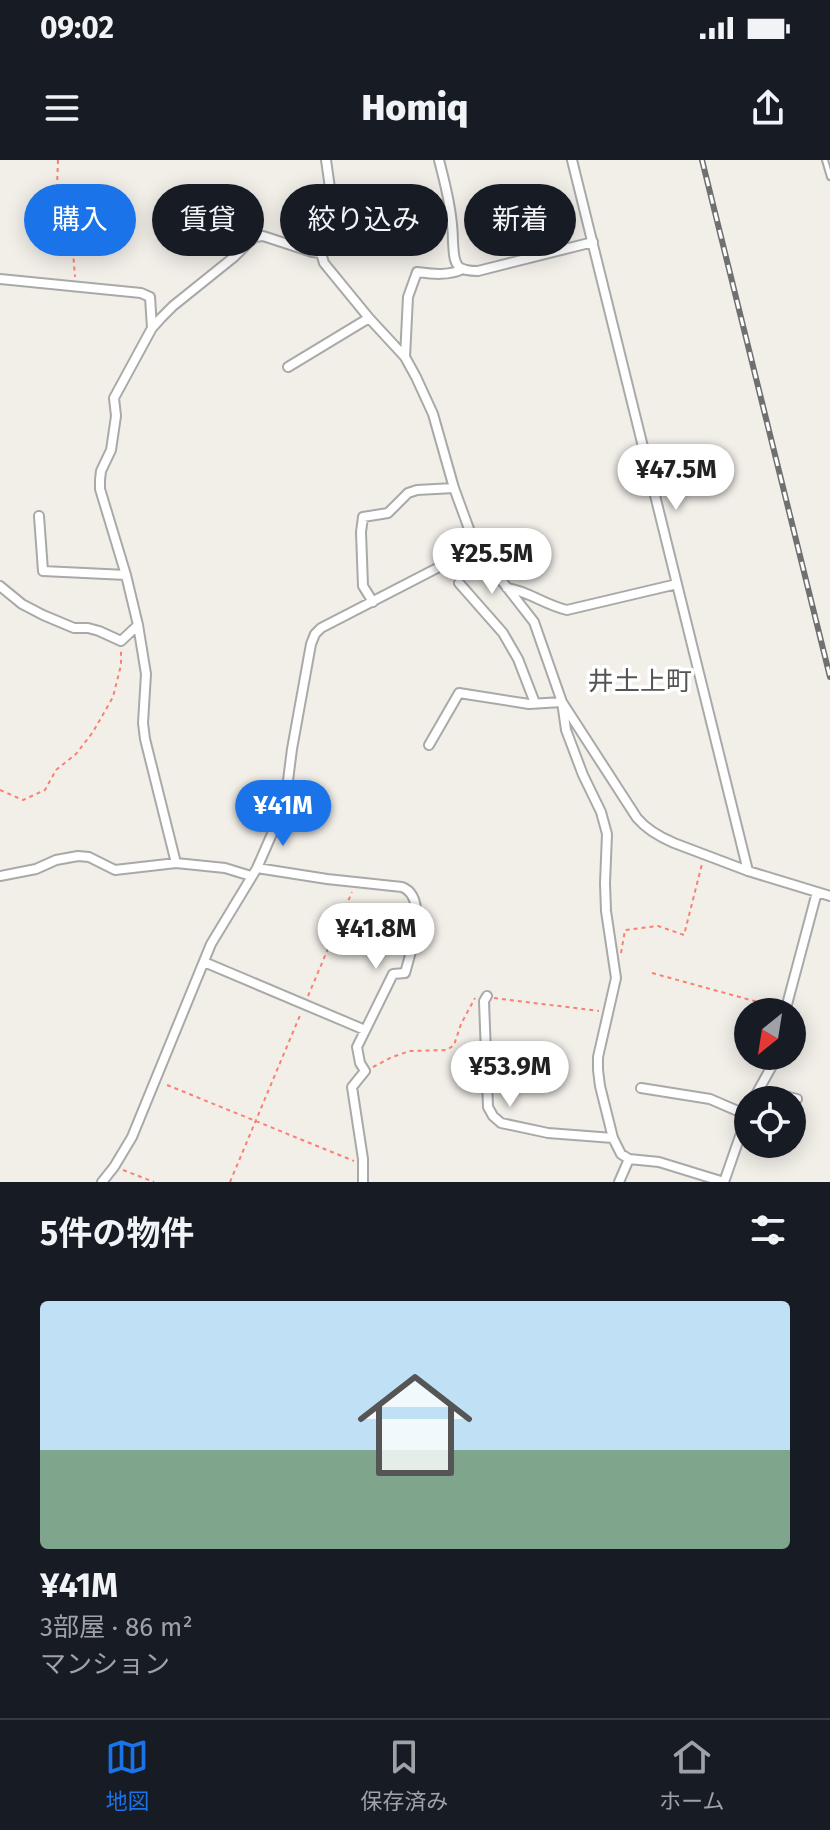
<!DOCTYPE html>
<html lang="ja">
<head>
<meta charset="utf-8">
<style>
	body { margin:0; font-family:"Fira Sans","Noto Sans JP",sans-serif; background:#242831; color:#f1f3f6; height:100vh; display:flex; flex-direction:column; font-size:30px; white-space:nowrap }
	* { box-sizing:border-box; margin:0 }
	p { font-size:26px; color:#9ea1a6 }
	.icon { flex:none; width:44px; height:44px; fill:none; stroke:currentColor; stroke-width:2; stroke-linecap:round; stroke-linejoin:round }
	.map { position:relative; height:1022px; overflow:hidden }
	.sheet { display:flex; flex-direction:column; background:#171b24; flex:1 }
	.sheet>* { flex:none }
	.top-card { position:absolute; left:24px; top:24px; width:782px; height:72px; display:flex; gap:16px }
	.needle { width:52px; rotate:210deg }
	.fabs { position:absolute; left:734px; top:838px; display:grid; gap:16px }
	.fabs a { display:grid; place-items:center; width:72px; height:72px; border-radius:50%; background:#171b24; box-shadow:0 4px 20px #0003; font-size:40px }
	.price { position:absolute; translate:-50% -68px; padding:0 18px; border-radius:28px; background:#fff; color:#222; font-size:26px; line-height:52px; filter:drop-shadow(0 2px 4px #0008) }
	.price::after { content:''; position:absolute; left:50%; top:48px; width:24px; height:18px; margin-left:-12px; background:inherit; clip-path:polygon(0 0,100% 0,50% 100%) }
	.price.selected { background:#1a73e8; color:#fff }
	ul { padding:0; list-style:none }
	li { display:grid; align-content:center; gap:16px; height:424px; padding:0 40px }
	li+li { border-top:2px solid #363941 }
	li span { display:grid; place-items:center; height:248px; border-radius:8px; color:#555 }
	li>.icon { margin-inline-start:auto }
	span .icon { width:144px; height:144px; fill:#fffc; stroke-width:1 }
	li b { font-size:34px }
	h2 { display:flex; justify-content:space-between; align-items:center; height:96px; padding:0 40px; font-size:34px }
	.tag { padding:0 28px; border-radius:36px; background:#171b24; box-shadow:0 4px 20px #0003; font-size:28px; line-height:72px }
	.tag.selected { background:#1a73e8; color:#fff }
	.status { display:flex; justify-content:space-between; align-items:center; height:56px; padding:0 40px; background:#171b24; direction:ltr }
	.status svg { height:22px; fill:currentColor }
	header { display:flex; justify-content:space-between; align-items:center; height:104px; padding:0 40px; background:#171b24; font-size:36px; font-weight:800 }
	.menu { display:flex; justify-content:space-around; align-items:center; height:112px; border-top:2px solid #363941; background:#171b24; font-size:22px; color:#9ea1a6 }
	.menu a { display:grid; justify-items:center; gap:4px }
	.menu .selected { color:#1a73e8 }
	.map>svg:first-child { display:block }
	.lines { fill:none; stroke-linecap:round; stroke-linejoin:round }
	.lane-casing { stroke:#a9a9a9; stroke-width:8 }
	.street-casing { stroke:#a9a9a9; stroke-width:12 }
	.path { stroke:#fa8072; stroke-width:2; stroke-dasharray:4 4; stroke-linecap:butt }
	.lane { stroke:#fff; stroke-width:4 }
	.street { stroke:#fff; stroke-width:8 }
	.rail-casing { stroke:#707070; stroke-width:6 }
	.rail { stroke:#fff; stroke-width:3; stroke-dasharray:9; stroke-linecap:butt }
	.labels { text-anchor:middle; stroke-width:7; stroke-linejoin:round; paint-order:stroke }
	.quarter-label { font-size:26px; fill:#555; stroke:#fff }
</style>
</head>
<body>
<div class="status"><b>09:02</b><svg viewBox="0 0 49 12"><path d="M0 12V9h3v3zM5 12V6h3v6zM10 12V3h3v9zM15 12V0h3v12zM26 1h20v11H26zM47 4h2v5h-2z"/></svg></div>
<header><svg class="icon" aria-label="menu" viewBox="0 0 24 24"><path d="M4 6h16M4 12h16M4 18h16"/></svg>Homiq<svg class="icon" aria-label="share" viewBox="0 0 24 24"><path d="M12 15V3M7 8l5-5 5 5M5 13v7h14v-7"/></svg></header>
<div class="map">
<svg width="830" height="1022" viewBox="0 0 830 1022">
	<rect width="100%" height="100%" fill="#f2efe9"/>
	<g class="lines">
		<defs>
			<path id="lane" d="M825,0L830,17"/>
			<path id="street" d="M326,0L333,49L321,93L324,103L369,158L405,197L416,217L433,254L454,328L476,388L534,462L562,542L637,658C647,670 660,677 674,683L748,711L830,736
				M439,0C446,27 453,55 453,83C454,91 453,101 459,107C464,111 472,111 478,111L593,82
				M572,0L748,711
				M0,119L141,133L150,137L152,168
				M405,197L408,137L417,112C432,114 449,116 463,109
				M288,207L369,158
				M39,356L43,411L126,415
				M459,423L503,473L518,499L535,543
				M0,426L22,444L43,455L74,468H88L99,471L121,481L138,465
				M507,428C528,431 545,445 567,450L677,424
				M373,442L363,426L361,372L363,357L388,353L408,333L417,330L454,328
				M429,585L459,533L529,544L562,542L566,570L583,615L601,652L607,674L605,723L606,751L616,818L598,897V910L600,926L613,978L621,994L629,999L659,1002L724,1022
				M176,703L145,579L143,563L146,514L138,465L126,415L100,329V320L101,311L111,290L116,256L114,238L152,168L161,158L173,146L234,97L250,81L255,77L263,76L312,92L321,93
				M257,708L327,719L402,727C429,737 411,792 405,813L393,814L357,887L360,903L365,911L352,927L363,999V1022
				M0,716L36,709L56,700L78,696L89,697L115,710L176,703L225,708L251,716
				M204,802L365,870
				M487,836L484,841L488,947L493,956L501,963L548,973L613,978
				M785,852L817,732
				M641,928L710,939L747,955
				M759,930L797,939
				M753,940L773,904L775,896
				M102,1022L114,1007L132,977L211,784L257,708L285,644L292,589L311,484L315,474L321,468L476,388
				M619,1022L629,999
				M724,1022L748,953"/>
		</defs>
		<use href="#lane" class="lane-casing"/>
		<use href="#street" class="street-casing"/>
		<path class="path" d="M58,0L57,27L63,29L70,54L75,117
			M0,630L23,640L45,630L56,610L76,594L93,572L113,537L121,505V489
			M621,793L625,770L658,766L684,775L702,704
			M652,813L776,847
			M308,836L352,732
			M494,838L599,851
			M373,907L392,897L410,891L447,890L454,885L461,864L475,838
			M167,925L354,1001
			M123,1010L154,1022
			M230,1022L301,853"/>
		<use href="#lane" class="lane"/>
		<use href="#street" class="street"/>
		<defs>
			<path id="rail" d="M702,0L830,517"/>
		</defs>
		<use href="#rail" class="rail-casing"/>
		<use href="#rail" class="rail"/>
	</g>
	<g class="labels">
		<g class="quarter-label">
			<text x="640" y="530">井土上町</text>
		</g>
	</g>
</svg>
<div class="fabs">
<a><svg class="needle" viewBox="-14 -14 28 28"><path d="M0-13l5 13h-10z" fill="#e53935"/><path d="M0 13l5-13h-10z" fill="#9ea1a6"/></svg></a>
<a><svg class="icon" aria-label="locate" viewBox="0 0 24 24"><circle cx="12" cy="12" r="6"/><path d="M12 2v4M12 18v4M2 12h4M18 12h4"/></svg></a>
</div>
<b class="price" style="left:676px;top:352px">¥47.5M</b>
<b class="price" style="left:492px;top:436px">¥25.5M</b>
<b class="price selected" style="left:283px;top:688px">¥41M</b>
<b class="price" style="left:376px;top:811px">¥41.8M</b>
<b class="price" style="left:510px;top:949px">¥53.9M</b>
<div class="top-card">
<a class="tag selected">購入</a>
<a class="tag">賃貸</a>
<a class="tag">絞り込み</a>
<a class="tag">新着</a>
</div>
</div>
<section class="sheet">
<h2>5件の物件<svg class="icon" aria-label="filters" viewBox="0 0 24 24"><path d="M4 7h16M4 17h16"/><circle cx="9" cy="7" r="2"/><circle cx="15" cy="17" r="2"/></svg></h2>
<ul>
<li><span style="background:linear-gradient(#bfe0f5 60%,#7fa58c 0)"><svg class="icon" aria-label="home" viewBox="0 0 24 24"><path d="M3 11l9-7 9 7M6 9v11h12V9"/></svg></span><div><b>¥41M</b><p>3部屋 · 86 m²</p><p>マンション</p></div></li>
</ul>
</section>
<nav class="menu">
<a class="selected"><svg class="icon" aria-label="map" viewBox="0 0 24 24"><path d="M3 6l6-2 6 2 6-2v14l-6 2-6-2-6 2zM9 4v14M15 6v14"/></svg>地図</a>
<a><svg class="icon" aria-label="saved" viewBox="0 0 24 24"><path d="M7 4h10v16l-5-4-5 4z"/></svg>保存済み</a>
<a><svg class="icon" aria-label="home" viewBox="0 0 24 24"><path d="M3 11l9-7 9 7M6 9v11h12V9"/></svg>ホーム</a>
</nav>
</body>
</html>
